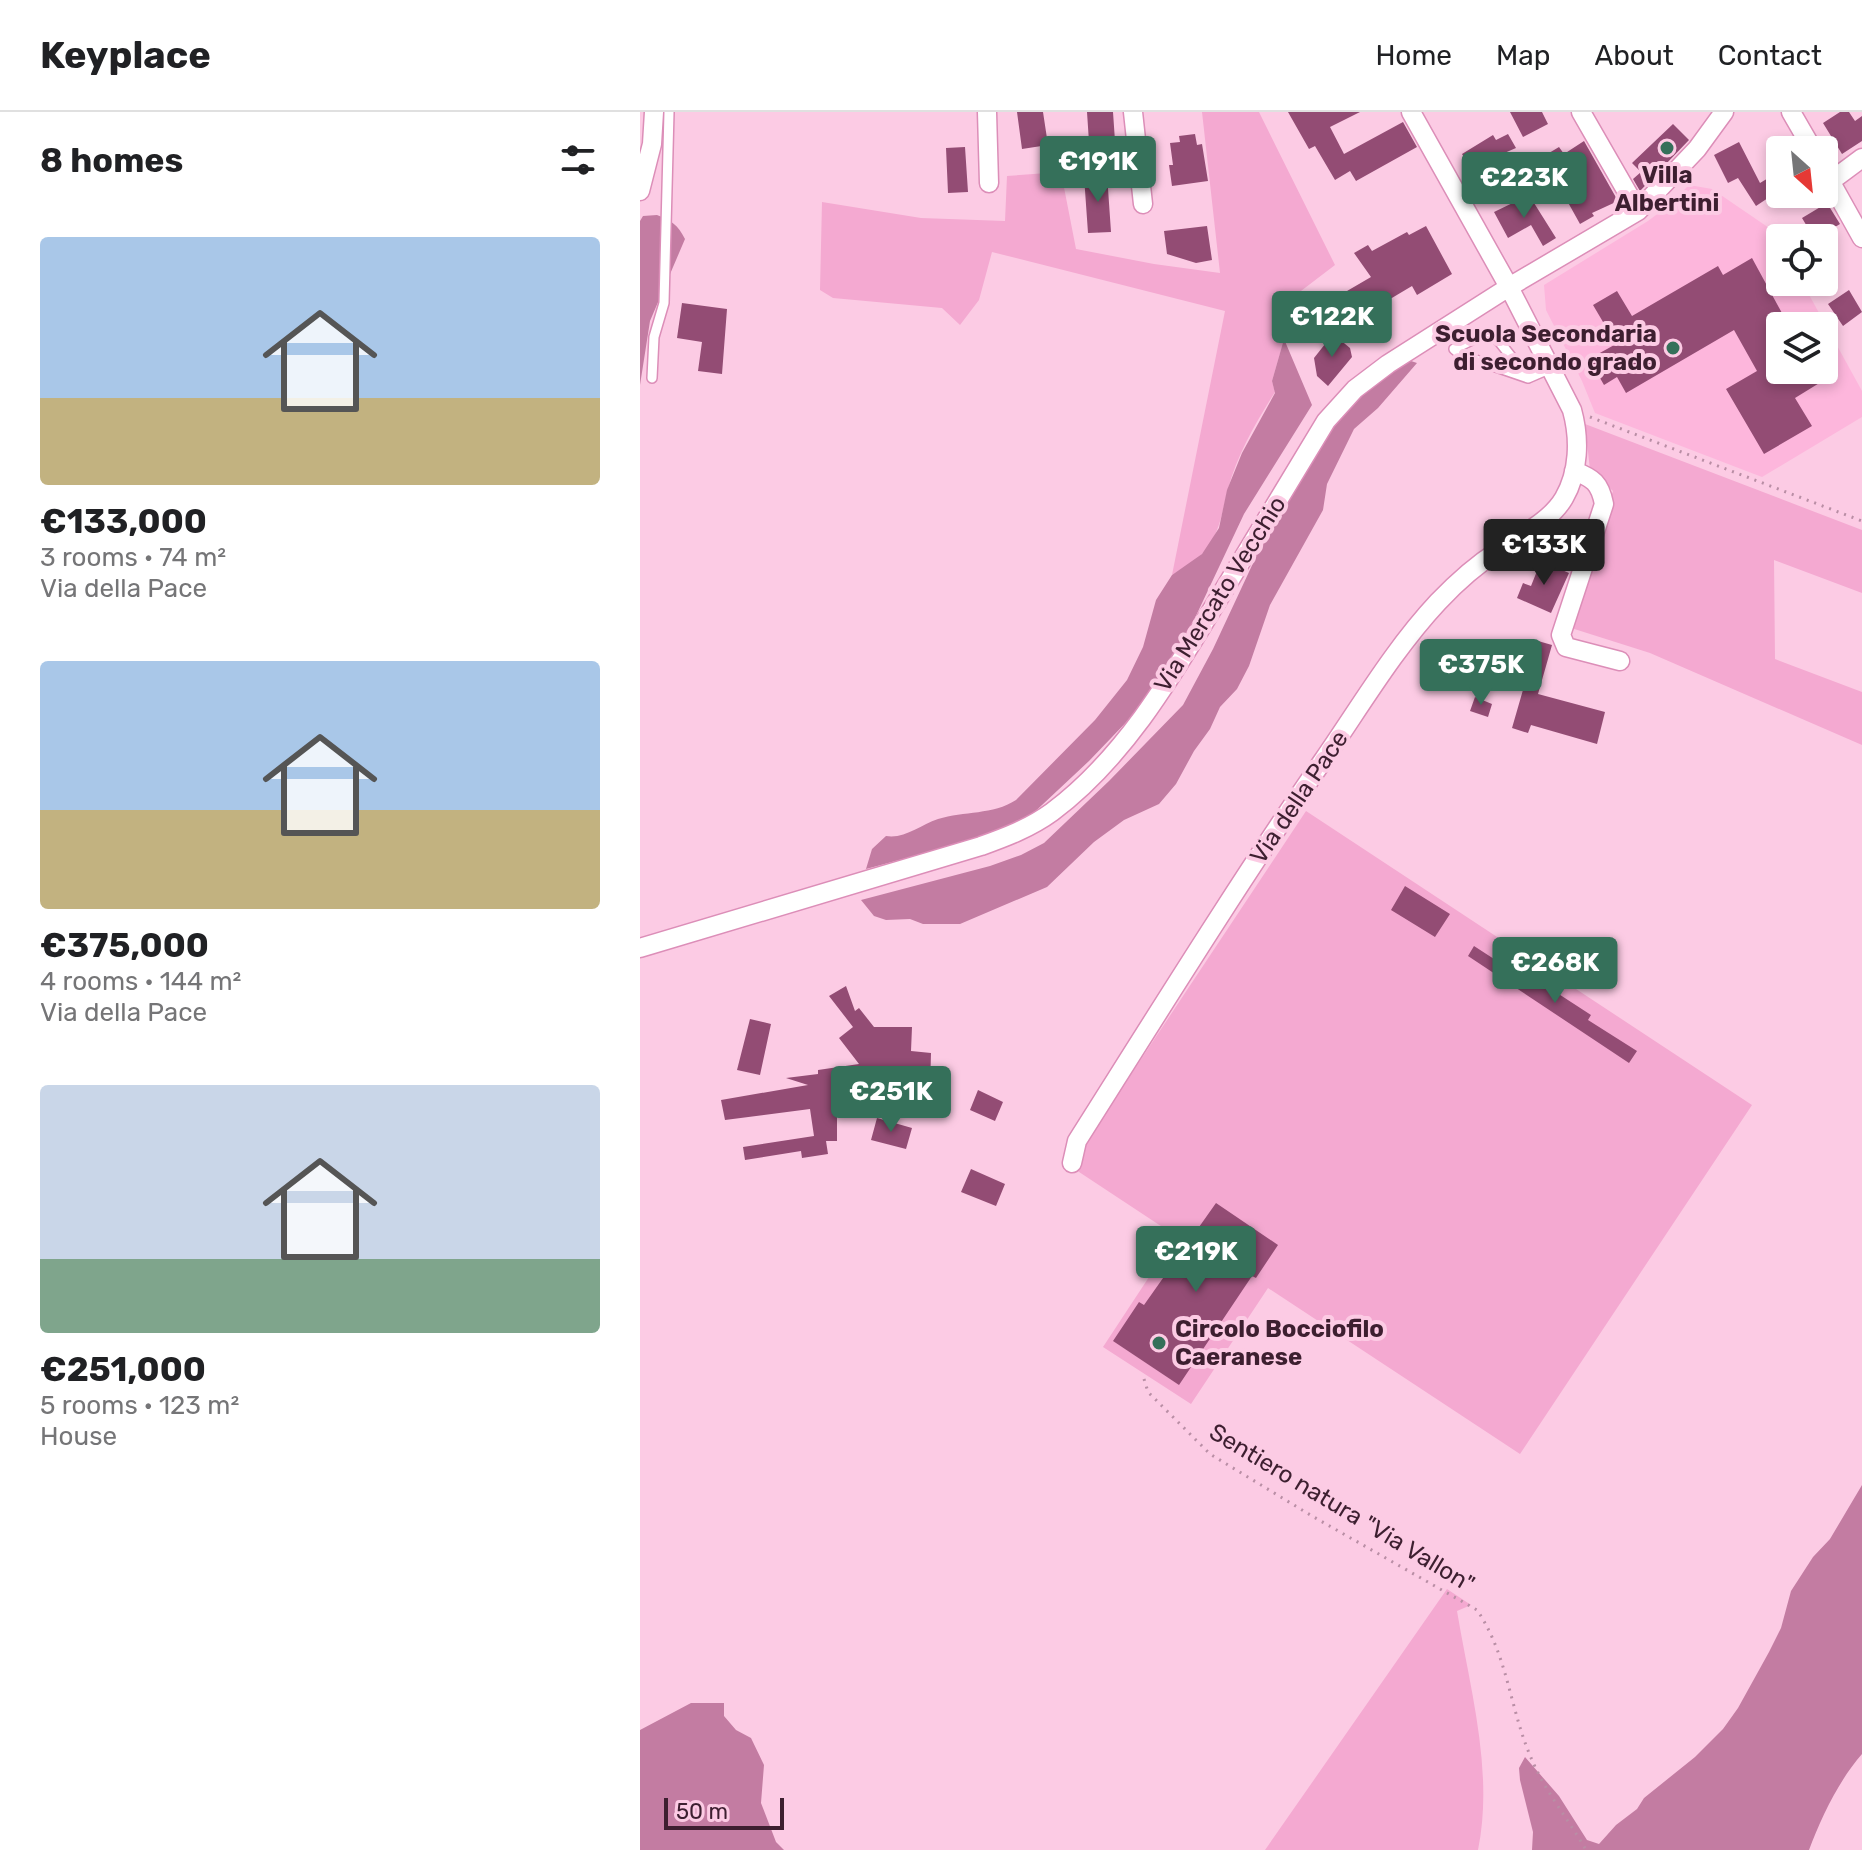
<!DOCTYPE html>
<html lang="en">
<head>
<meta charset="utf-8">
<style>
	body { margin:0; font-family:Rubik,sans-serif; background:#f6f6f6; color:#202124; height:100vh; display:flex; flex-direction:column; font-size:30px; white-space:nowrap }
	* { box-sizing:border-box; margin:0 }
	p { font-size:26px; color:#757577 }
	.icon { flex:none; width:44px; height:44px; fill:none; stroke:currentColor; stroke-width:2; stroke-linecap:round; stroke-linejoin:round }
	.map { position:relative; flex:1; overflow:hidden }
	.panel { display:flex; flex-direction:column; background:#fff; width:640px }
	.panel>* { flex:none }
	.needle { width:52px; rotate:153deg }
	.tools { position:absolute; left:1126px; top:24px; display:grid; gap:16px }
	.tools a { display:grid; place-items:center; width:72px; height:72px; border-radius:8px; background:#fff; box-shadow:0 4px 12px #0003; font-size:40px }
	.scale { position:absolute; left:24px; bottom:20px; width:120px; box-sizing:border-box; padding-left:8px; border:4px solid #3d1f30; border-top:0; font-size:22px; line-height:28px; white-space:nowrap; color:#3d1f30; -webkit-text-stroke:6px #fccbe4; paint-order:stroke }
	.price { position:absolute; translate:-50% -68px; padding:0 18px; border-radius:8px; background:#35705a; color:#fff; font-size:26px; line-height:52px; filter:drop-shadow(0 2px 4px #0008) }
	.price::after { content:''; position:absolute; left:50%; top:48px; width:24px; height:18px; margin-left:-12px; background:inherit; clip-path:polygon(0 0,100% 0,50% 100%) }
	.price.active { background:#222; color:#fff }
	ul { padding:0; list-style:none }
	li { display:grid; align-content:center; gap:16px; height:424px; padding:0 40px }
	li span { display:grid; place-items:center; height:248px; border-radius:8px; color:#555 }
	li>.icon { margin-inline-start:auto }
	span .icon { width:144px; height:144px; fill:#fffc; stroke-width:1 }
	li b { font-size:34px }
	h2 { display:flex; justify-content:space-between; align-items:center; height:96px; padding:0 40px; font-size:34px }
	header { display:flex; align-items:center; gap:48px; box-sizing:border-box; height:112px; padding:0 40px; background:#fff; border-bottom:2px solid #e0e0e0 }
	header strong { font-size:38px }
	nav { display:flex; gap:44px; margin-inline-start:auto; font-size:28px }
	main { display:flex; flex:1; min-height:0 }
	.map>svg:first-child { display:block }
	.built { fill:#fdb6dc; fill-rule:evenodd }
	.green { fill:#f4a9d1 }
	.forest { fill:#c37ca2 }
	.building { fill:#934c74 }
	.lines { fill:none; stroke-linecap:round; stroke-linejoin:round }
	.lane-casing { stroke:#dc8eb8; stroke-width:12 }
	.street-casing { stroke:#dc8eb8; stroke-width:21 }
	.path { stroke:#b98ea5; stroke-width:3; stroke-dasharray:2 6; stroke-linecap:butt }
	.lane { stroke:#fff; stroke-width:9 }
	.street { stroke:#fff; stroke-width:18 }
	.poi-dot { fill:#35705a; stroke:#fccbe4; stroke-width:3 }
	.labels { text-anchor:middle; stroke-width:8; stroke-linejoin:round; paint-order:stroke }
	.poi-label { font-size:24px; font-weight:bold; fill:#3d1f30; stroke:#fccbe4 }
	.street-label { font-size:24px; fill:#3d1f30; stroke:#fccbe4 }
</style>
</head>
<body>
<header>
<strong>Keyplace</strong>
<nav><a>Home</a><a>Map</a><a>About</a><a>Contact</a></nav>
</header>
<main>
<section class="panel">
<h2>8 homes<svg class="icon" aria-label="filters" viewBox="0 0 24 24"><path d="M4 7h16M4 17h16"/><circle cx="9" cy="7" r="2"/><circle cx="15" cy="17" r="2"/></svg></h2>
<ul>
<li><span style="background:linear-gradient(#a9c7e8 65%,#c2b280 0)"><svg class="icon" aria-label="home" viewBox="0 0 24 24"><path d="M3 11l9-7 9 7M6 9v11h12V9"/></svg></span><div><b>€133,000</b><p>3 rooms · 74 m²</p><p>Via della Pace</p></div></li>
<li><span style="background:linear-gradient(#a9c7e8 60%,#c2b280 0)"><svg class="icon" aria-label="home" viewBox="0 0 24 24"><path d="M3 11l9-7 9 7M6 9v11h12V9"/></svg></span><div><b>€375,000</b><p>4 rooms · 144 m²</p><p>Via della Pace</p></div></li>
<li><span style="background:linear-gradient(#c9d6e8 70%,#7fa58c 0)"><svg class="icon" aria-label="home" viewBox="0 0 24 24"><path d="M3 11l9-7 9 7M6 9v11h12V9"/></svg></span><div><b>€251,000</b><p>5 rooms · 123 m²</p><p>House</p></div></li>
</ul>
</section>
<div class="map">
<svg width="1222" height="1738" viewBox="0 0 1222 1738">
	<rect width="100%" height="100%" fill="#fccbe4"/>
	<path class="built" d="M1049,73L1072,77L1135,120L1140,129V170H1162L1222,279V305L1122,365L955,301L942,269L906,198L904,173L1008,109L1028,94ZM1140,214H1184V258H1140Z"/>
	<path class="green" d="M562,0H619L695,153L657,182L632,269L635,280C616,310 597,343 588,377C582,400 580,422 563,441C555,450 542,456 532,463L585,199L352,140L339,188L320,213L302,196L193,186L180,178L182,90L281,106L365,109L367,64L421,60L436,137L514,152L580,161Z
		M945,312L1222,418V481L1134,448L1135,547L1222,580V633L1010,541L928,515L973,379L950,358Z
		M666,699L1112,993L880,1342L628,1176L551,1292L463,1235L536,1124L430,1054Z
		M807,1477L831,1493L817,1499C830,1577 854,1660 838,1738H625Z"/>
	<path class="forest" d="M17,103C31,108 38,113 45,127L10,209L0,273V109L3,104Z
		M644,227L672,293L604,402L546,525L519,576L449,649L386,708L341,726L226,757L232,737L246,724C265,727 280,713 298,707C324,699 353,703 376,688L455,608L487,568L503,535L516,488L532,463L562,442L579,416L587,378L602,341L635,281L632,269Z
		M768,248L777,251L738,296L714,317L687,372L683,398L630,493L609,554L597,577L580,595L570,617L554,639L536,672L519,692L484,708L454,730L407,775L320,812H283L270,807L246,808L234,804L221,788L350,754L381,743L404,731L469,669L543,593L573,537L629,417L679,334L713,286Z
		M1222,1373V1642C1199,1668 1181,1706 1169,1738H892L893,1720L880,1668L879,1656L885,1645L919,1684L947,1728L959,1732L976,1713L997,1697L1004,1686L1055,1645L1083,1617L1098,1596L1129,1540L1141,1516L1151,1479L1173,1445L1190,1427Z
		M51,1591H84V1604L96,1618L111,1626L124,1653L121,1691L136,1730L144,1738H0V1618Z"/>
	<path class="building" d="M377,0H403L408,33L382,37Z
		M447,0H473L475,29L449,30Z
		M648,0H720L690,15L704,42L763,10L777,35L716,69L710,59L695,68L675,34L669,37Z
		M870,0H902L908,12L883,25Z
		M1200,0H1209L1215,9L1222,4V29L1202,42L1183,11Z
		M1033,12L1049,28L1000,79L993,67L1001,60L992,51Z
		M555,22L557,33L562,32L568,69L532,74L529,53H533L530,31L540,30L539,24Z
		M868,22L876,36L848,48L846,44L829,54L822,42L853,23L856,28Z
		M944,29L978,89L952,101L954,104L940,112L925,85L928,83L904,44L919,35L924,42Z
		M1099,30L1120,71L1140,59V78L1116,94L1098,66L1088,71L1074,43Z
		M325,35L328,80L308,81L306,36Z
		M467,62L471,120L448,121L444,64Z
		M889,83L916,126L903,134L891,113L868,126L854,100Z
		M1187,91L1200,112L1177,126H1151L1168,116L1162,106Z
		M567,114L572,148L556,151L527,142L524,119Z
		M786,114L812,162L777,183L772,174L730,199L727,195L693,214L683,193L731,165L714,141L728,133L732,139L767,120L769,123Z
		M1112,146L1149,214H1140V222L1130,228L1140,245V258H1174L1181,270L1155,286L1172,314L1124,342L1086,277L1117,259L1094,218L986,281L977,265L964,273L949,247L976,232L953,193L977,179L992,204L1078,154L1083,163Z
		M1209,178L1222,200L1203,214L1188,192Z
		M42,191L87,197L82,262L58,259L62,230L37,226Z
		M693,222L710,236L712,245L688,274L677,264L674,246Z
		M901,449L929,461L911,501L877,486L883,471L891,474Z
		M848,529L894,542L898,529L912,533L898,582L965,600L957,632L891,613L888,621L872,616L887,564L842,551Z
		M835,585L852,592L848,605L830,599Z
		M765,774L810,802L795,825L751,798Z
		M834,834L888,869L891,864L951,903L948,908L997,939L989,951L828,844Z
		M206,874L215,899L219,896L234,915H272L271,939L291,941L290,978L232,974L214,963L218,989L201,991L203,1000L197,1001V1029H186L188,1042L162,1046L161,1039L105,1048L103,1035L174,1024L170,997L85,1008L81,988L168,973L146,966L178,962V958L219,952L199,926L213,915L189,884Z
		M110,907L131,912L120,963L97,958Z
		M338,978L363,990L355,1009L330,998Z
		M237,1006L272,1016L266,1037L231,1028Z
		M331,1057L365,1072L356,1094L321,1080Z
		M576,1091L638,1133L616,1166L612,1164L539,1273L473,1229L499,1190L504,1193Z"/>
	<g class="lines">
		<defs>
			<path id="lane" d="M12,266L14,225L24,191L29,0
				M888,266L821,243L814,237L842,223L858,228L888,266L911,256"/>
			<path id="street" d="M347,0L349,71
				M493,0L503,92
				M941,0L998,99
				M1151,0L1173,38
				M1184,58L1222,126
				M1191,69L1222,46
				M0,79L12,32L14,0
				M934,359C953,366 960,371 964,392L921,523L926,535L980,549
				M0,836L341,734C366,725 390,716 412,700C486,645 535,559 582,481C617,423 652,366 686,309L715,277L748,252L869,175L998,99L1057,37L1084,0
				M432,1051L437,1029C518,901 598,772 684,647C720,595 754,537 798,490C816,471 836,453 858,439C879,424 910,410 924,386C939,360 940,327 932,298L869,175L771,0"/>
		</defs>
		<use href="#lane" class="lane-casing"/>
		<use href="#street" class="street-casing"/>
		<path class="path" d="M950,305L1222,409
			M504,1267L508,1280L570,1342L672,1404L837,1498C868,1543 870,1599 892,1648C906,1681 929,1708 946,1738"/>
		<use href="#lane" class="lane"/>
		<use href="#street" class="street"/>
	</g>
	<g class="poi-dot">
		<circle cx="1027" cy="36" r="8"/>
		<circle cx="1033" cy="236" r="8"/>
		<circle cx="519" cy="1231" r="8"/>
	</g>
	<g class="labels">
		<g class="poi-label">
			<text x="1027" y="71">Villa<tspan x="1027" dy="28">Albertini</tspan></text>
			<text x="1017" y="230" text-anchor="end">Scuola Secondaria<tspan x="1017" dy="28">di secondo grado</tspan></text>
			<text x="535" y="1225" text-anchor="start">Circolo Bocciofilo<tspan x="535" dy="28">Caeranese</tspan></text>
		</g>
		<g class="street-label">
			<text transform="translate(580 482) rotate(-58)" y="8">Via Mercato Vecchio</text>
			<text transform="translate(659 685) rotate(-56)" y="8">Via della Pace</text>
			<text transform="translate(702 1396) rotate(31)" y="8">Sentiero natura "Via Vallon"</text>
		</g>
	</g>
</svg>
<div class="tools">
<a><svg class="needle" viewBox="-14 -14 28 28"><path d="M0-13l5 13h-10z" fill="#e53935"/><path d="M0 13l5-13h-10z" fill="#757577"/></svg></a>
<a><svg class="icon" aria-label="locate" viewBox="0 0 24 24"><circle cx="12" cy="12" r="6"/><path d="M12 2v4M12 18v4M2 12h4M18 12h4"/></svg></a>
<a><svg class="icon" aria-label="layers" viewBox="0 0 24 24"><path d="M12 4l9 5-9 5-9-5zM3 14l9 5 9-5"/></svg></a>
</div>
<div class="scale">50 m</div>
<b class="price" style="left:458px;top:92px">€191K</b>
<b class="price" style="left:884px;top:108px">€223K</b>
<b class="price" style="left:692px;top:247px">€122K</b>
<b class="price active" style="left:904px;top:475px">€133K</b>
<b class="price" style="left:841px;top:595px">€375K</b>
<b class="price" style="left:915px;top:893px">€268K</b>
<b class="price" style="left:251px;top:1022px">€251K</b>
<b class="price" style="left:556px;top:1182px">€219K</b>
</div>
</main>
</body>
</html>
